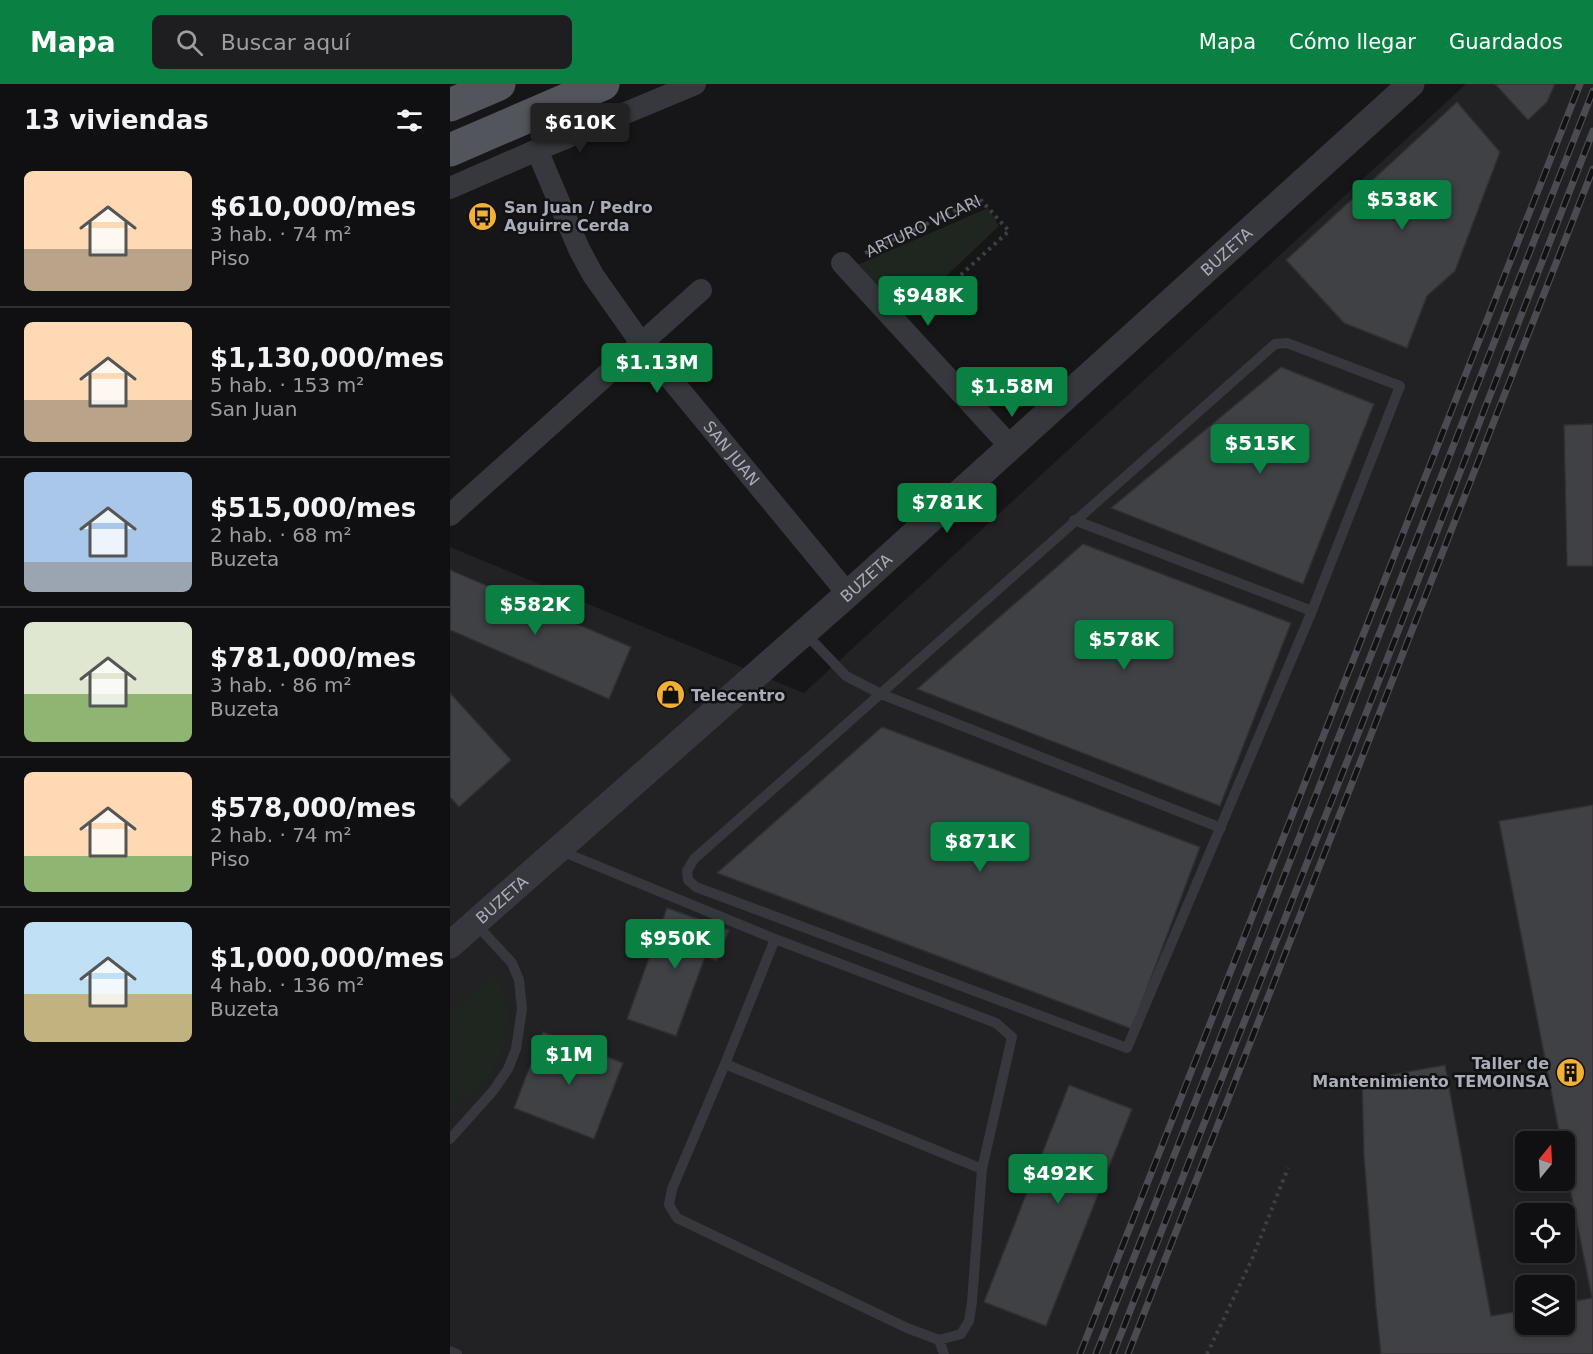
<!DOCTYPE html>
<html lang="es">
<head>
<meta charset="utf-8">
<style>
	body { margin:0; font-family:"DejaVu Sans",sans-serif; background:#1e1e20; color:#f1f3f6; height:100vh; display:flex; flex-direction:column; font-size:22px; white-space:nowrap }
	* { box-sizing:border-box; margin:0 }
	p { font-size:20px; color:#9c9d9f }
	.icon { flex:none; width:33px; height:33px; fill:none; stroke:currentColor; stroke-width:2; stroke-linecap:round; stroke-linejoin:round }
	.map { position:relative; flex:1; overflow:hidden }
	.details { display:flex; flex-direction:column; background:#101012; width:450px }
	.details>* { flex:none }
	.needle { width:39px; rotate:18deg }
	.controls { position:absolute; left:1065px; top:1047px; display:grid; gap:12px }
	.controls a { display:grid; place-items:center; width:60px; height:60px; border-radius:9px; background:#101012; box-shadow:0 3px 9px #0003,0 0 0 2px #303032; font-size:30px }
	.price { position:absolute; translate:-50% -51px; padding:0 14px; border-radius:6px; background:#0b8043; color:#fff; font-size:20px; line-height:39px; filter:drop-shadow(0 2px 3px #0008) }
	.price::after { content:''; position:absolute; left:50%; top:36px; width:18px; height:14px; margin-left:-9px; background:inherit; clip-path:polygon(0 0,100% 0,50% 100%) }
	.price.active { background:#222; color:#fff }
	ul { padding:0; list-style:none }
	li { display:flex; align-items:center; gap:18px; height:150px; padding:0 24px }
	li+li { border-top:2px solid #303032 }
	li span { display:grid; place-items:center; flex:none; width:168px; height:120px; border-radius:9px; color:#555 }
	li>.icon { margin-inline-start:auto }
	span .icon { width:72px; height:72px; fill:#fffc; stroke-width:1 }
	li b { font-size:26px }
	h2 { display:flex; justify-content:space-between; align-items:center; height:72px; padding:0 24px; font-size:26px }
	header { display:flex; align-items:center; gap:36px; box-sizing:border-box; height:84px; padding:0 30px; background:#0b8043; color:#fff }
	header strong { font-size:28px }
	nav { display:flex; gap:33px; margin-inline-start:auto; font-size:21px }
	.search { width:420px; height:54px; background:#1e1e20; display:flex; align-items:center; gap:15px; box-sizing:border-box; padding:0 21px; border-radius:9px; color:#9c9d9f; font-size:22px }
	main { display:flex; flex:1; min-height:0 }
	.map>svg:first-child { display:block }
	.built { fill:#222225; fill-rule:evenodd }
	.green { fill:#1e261f }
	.building { fill:#404145; stroke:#303034; stroke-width:1.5 }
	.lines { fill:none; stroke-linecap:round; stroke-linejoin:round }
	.path { stroke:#3d3f44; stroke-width:4; stroke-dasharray:3 4.5; stroke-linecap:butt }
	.service { stroke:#37383d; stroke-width:10 }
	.minor { stroke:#37383d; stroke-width:22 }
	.tertiary { stroke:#37383d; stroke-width:27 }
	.primary { stroke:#53555c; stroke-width:33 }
	.rail-casing { stroke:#4a4c52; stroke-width:7 }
	.rail { stroke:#111113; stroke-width:4.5; stroke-dasharray:14; stroke-linecap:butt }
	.labels { text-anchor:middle; stroke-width:5; stroke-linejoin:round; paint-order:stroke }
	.poi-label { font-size:16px; font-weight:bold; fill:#a8adb8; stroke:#111113; text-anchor:start }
	.street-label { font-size:16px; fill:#a8adb8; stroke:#111113 }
</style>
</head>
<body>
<header>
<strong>Mapa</strong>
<div class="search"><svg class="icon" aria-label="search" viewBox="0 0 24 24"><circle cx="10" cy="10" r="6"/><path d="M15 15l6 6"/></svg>Buscar aquí</div>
<nav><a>Mapa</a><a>Cómo llegar</a><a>Guardados</a></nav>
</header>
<main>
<section class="details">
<h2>13 viviendas<svg class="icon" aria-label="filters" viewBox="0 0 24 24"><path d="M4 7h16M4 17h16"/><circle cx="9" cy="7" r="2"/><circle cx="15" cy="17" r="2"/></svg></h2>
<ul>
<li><span style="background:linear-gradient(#ffd9b3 65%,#b9a48a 0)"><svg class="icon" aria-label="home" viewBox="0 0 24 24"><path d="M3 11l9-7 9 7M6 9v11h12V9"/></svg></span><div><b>$610,000/mes</b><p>3 hab. · 74 m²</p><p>Piso</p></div></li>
<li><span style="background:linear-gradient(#ffd9b3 65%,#b9a48a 0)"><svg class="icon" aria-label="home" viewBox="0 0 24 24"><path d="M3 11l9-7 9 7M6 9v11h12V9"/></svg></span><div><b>$1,130,000/mes</b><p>5 hab. · 153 m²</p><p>San Juan</p></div></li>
<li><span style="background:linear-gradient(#a9c7e8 75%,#9aa5b1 0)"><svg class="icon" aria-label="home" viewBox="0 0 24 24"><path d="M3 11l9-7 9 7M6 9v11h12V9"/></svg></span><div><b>$515,000/mes</b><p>2 hab. · 68 m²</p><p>Buzeta</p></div></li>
<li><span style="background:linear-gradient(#dfe7d0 60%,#8fb573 0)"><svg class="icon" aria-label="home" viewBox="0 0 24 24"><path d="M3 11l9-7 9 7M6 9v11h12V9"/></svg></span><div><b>$781,000/mes</b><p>3 hab. · 86 m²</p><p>Buzeta</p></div></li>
<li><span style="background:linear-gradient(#ffd9b3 70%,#8fb573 0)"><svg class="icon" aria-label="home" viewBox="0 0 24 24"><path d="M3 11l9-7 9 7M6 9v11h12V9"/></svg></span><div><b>$578,000/mes</b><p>2 hab. · 74 m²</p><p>Piso</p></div></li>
<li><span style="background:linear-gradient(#bfe0f5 60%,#c2b280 0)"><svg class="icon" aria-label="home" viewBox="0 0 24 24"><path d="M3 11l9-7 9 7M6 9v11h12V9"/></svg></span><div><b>$1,000,000/mes</b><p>4 hab. · 136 m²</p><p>Buzeta</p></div></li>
</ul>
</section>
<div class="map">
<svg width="1143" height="1270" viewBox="0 0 1143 1270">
	<rect width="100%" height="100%" fill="#161618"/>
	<path class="built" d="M1016,0H1143V1270H0V463L354,609ZM1076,1058H1114V1096H1076ZM1076,1130H1114V1168H1076ZM1076,1202H1114V1240H1076Z"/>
	<path class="green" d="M538,124L549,142L454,232L407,181Z
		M44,891L48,895L58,922L56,957L40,994L0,1023V930Z"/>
	<path class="building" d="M1045,0H1105L1097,18L1078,36Z
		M1007,18L1050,68L1005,187L977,212L957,264L894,239L836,176Z
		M831,283L924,320L853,500L661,424Z
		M1143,340V482H1117L1114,341Z
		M633,460L841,539L770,722L467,605Z
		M0,486L181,563L159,615L0,546Z
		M0,609L61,676L9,723L0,713Z
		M432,643L750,763L682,945L267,789Z
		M1143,721V1270H931L926,1224L914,1072L912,996L995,981L1041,1232L1076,1226V1240H1114V1219L1142,1214L1114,1074V1058H1111L1049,737Z
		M217,824L279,846L267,877L255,873L226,952L177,935Z
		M93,948L173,979L144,1055L64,1024Z
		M619,1001L682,1025L596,1242L534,1218Z"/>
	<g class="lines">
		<g class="path">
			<path id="s1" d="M415,169L530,115L559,147L468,230"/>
			<path d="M757,1270L802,1175L838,1084"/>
		</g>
		<path class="service" d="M837,259L950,302L862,527L677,964L246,803L238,796L237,787L244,775C438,604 630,431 825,260Z
			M624,436L862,527
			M355,549L396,592L431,610L771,744
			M111,767L325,855
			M275,980L222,1105L219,1121L227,1134L457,1244L489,1256L494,1270
			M0,1055L43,1007L58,985L66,965L72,925L69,896L62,879L25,839
			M489,1256L511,1250L519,1237L522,1218L532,1085L562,953L546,939L325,855L275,980L532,1085
			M0,1267L7,1270"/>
		<g class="minor">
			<path id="s2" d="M87,66L129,165L143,191L191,259L398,510"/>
			<path d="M0,104L87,66L245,0"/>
			<path d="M392,179L560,362"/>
			<path d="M0,431L251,206"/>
		</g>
		<path class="tertiary" id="s3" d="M0,861L398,510L961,0"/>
		<path class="primary" d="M0,21L49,0
			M0,66L153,0"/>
		<defs>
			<path id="rail" d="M630,1270L1130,0
				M646,1270L1143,7
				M663,1270L917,627L1143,47
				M678,1270L1143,85"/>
		</defs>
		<use href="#rail" class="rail-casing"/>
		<use href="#rail" class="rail"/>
	</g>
	<defs>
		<symbol id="bus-disc" viewBox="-11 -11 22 22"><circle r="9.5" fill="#f2b134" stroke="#111113"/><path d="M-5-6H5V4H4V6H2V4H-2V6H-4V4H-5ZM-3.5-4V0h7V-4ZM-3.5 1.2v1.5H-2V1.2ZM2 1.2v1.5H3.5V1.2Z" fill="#111"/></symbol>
		<symbol id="shop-disc" viewBox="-11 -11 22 22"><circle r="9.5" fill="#f2b134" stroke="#111113"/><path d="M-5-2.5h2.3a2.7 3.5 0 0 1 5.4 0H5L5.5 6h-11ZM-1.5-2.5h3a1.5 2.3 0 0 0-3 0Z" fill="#111"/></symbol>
		<symbol id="building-disc" viewBox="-11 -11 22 22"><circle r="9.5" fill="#f2b134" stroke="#111113"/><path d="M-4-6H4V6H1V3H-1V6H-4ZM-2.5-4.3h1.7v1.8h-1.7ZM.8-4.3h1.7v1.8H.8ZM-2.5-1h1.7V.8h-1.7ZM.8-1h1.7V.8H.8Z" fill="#111"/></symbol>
	</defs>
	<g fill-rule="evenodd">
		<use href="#bus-disc" x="16" y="116" width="33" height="33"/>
		<use href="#shop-disc" x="204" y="594" width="33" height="33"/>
		<use href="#building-disc" x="1104" y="972" width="33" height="33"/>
	</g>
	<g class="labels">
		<g class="poi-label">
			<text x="54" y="129">San Juan / Pedro<tspan x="54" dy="18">Aguirre Cerda</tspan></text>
			<text x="241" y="617">Telecentro</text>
			<text x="1099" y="985" text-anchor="end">Taller de<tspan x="1099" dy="18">Mantenimiento TEMOINSA</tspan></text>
		</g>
		<g class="street-label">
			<text dy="6" stroke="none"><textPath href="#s1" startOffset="64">ARTURO VICARI</textPath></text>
			<text dy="6" stroke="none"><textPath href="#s3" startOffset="1041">BUZETA</textPath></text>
			<text dy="6" stroke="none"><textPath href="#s2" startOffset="363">SAN JUAN</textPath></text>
			<text dy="6" stroke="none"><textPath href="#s3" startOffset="555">BUZETA</textPath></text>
			<text dy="6" stroke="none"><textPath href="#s3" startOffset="69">BUZETA</textPath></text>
		</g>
	</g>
</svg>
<div class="controls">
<a><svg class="needle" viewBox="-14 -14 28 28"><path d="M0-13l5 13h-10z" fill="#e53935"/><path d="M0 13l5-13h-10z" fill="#9c9d9f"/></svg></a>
<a><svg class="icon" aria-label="locate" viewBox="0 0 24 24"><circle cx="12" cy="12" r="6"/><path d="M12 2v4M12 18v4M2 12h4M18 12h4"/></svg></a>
<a><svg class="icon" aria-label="layers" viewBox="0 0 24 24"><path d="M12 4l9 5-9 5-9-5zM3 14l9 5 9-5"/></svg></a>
</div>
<b class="price active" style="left:130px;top:70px">$610K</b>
<b class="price" style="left:952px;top:147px">$538K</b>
<b class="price" style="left:478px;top:243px">$948K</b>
<b class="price" style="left:207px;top:310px">$1.13M</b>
<b class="price" style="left:562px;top:334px">$1.58M</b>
<b class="price" style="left:810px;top:391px">$515K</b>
<b class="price" style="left:497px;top:450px">$781K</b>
<b class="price" style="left:85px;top:552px">$582K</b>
<b class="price" style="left:674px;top:587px">$578K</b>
<b class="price" style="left:530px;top:789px">$871K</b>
<b class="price" style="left:225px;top:886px">$950K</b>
<b class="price" style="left:119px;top:1002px">$1M</b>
<b class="price" style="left:608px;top:1121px">$492K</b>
</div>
</main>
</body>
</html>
